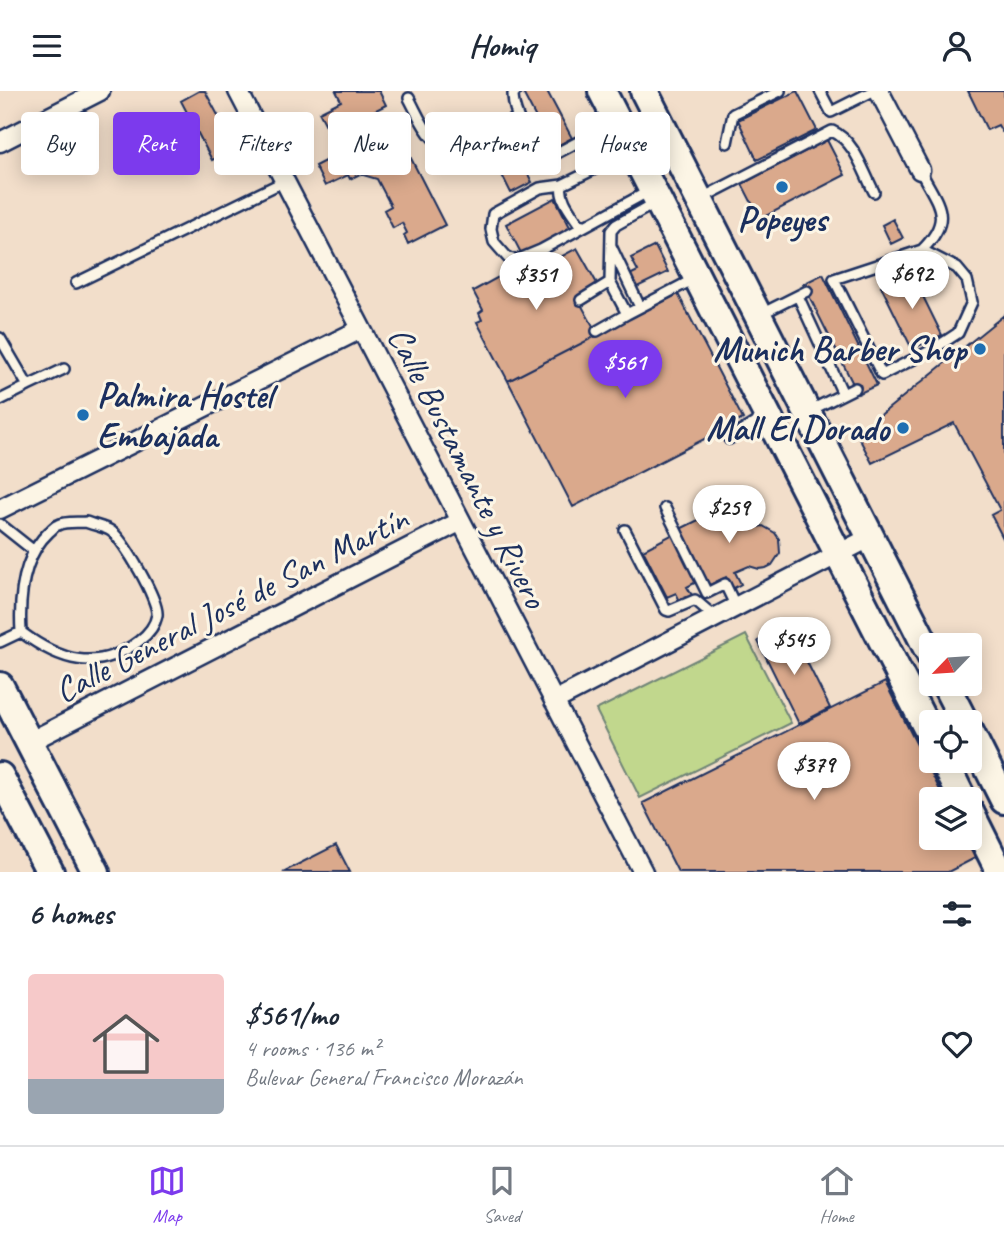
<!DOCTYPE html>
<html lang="en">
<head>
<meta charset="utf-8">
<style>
	body { margin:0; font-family:Caveat,sans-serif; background:#f6f6f7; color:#1f2937; height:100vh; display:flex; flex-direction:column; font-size:26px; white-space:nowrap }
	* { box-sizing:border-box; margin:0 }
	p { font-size:23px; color:#747a83 }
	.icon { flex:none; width:38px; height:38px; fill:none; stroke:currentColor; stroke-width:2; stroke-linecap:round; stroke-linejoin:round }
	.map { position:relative; height:781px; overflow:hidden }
	.sheet { display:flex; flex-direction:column; background:#fff; flex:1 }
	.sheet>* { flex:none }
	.banner { position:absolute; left:21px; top:21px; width:962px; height:63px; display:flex; gap:14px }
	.needle { width:46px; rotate:245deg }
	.tools { position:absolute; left:919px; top:542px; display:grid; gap:14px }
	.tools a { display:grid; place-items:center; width:63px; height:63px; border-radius:7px; background:#fff; box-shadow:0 4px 18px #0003; font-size:35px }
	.price { position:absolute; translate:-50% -60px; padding:0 16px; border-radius:24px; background:#fff; color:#222; font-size:23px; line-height:46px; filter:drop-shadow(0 2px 4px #0008) }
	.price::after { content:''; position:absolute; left:50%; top:42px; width:21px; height:16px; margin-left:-10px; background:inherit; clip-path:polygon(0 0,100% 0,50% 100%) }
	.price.active { background:#7c3aed; color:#fff }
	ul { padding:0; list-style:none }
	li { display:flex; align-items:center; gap:21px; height:175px; padding:0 28px }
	li span { display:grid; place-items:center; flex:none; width:196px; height:140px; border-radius:7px; color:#555 }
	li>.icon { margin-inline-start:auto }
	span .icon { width:84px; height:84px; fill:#fffc; stroke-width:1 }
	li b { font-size:30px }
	h2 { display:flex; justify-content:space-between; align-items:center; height:84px; padding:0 28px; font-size:30px }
	.pill { padding:0 24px; border-radius:7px; background:#fff; box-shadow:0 4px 18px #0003; font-size:24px; line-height:63px }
	.pill.active { background:#7c3aed; color:#fff }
	header { display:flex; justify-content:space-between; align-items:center; height:91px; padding:0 28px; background:#fff; font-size:32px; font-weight:700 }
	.tab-bar { display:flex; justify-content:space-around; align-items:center; height:98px; border-top:2px solid #e0e1e3; background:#fff; font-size:19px; color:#747a83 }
	.tab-bar a { display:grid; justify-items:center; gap:4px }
	.tab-bar .active { color:#7c3aed }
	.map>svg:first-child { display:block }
	.green { fill:#c1d78d; stroke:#6e8376; stroke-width:2 }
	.building { fill:#daa98c; stroke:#1b2f5e; stroke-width:2 }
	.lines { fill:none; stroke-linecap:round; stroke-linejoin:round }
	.service-casing { stroke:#1b2f5e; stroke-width:14 }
	.minor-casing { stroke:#1b2f5e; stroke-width:23 }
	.secondary-casing { stroke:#1b2f5e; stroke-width:32 }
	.service { stroke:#fcf5e5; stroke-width:9 }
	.minor { stroke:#fcf5e5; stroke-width:18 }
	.secondary { stroke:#fcf5e5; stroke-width:26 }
	.poi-dot { fill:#1f6fb2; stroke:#fcf5e5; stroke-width:2.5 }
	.labels { text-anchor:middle; stroke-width:6; stroke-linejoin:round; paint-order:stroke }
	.poi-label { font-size:35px; font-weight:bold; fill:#1b2f5e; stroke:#fcf5e5; text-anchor:end }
	.street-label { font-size:35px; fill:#1b2f5e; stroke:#fcf5e5 }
</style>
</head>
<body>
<header><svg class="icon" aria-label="menu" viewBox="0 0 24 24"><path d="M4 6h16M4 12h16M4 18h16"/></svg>Homiq<svg class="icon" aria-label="person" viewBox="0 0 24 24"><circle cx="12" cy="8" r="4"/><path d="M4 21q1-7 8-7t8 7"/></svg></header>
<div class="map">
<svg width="1004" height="781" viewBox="0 0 1004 781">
	<rect width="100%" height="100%" fill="#f2deca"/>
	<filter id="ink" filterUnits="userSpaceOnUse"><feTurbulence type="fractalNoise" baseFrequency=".0143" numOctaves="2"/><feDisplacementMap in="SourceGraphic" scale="14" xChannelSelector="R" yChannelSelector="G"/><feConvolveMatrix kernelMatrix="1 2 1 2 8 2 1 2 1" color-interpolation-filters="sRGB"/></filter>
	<g filter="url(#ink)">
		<path class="green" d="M746,544L791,632L640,707L596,619Z"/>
		<path class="building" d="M199,0H205L235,56L212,69L181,10Z
			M336,0H379L386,14L330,42L319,21L341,10Z
			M528,0H547L572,47L552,58L523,2Z
			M797,0L817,39L757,69L738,29Z
			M968,0H1004V40L1002,41L998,34L987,39Z
			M394,34L445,134L408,153L404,144L407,142L402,132L393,137L384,119L391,115L377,88L360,83L350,88L348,84L325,95L315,75Z
			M510,48L532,91L511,102L489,58Z
			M827,49L845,84L760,128L742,93Z
			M555,107L571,138L522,164L506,133Z
			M893,128L903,147L891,153L882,134Z
			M655,155L668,181L627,201L621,188L638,180L631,167Z
			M577,157L599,196L578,208L598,244L508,290L477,231L482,229L479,222L483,219L473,200L535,166L540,177Z
			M911,181L942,244L912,258L881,195Z
			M823,183L877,294L858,303L803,193Z
			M678,203L743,328L573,416L508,290Z
			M1004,224V449L991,424L1000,419L954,332L872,372L857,343Z
			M739,409L752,437L763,435L775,442L779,448L780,462L772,474L766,477L759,478L749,475L735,481L741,493L732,498L726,486L706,496L678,439Z
			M675,442L700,489L687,496L693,506L681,512L676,502L667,506L643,459Z
			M782,538L790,554L797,551L830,617L799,633L758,550Z
			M885,591L945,709H931V747H965L975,767L948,781H678L643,712Z
			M336,754L350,781H283Z"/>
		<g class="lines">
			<defs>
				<path id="service" d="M516,0L513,3C513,24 531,62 555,63L616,31
					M820,0L831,21L873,0
					M409,7C422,31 430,59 462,58L518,26
					M727,52L733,23L780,0
					M920,79C937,113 955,126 922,159L957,177L967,189L972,211L958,242L932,259L882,284L834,188L922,159
					M562,94L540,97L493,123L491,138L494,151L508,167L517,169L541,159L651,99
					M702,107L832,40C855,50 863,80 874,101
					M657,111L616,134L611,140L610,191L627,223L694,188
					M584,134L579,133C572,122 559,108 562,94L630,61
					M611,155L640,216
					M76,192L285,90
					M798,205L843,303
					M581,209L610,191
					M761,223L807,200
					M597,240L627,223
					M0,247L28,295L0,309
					M28,295L64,278
					M809,320L855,297
					M729,348L766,325
					M665,417L707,502L725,493L736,516
					M86,431C93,434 105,436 111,440C124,449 159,510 157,524C155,535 147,544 139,550C97,582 60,570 21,541C19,507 23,465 49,441C52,439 54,435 58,434C65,430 78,432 86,431Z
					M0,433L34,460
					M625,439L666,519L669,520L695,509L715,526
					M0,551L21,541"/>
				<path id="minor" d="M238,0L643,781
					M879,0L920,79
					M0,51L100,0
					M0,418L361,238
					M554,610L871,446
					M29,651L461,430"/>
				<path id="secondary" d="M602,0L931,645
					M644,0L931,565
					M945,593L965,632
					M0,595L96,781
					M970,641L1004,709
					M944,670L963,709
					M0,685L50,781
					M970,721L1000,781"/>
			</defs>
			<use href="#service" class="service-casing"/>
			<use href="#minor" class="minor-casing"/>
			<use href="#secondary" class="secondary-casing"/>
			<use href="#service" class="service"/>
			<use href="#minor" class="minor"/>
			<use href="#secondary" class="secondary"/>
		</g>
	</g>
	<g class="poi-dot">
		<circle cx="782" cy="96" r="7"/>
		<circle cx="980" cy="258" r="7"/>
		<circle cx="83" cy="324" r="7"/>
		<circle cx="903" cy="337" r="7"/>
	</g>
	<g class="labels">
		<g class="poi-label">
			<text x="782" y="140" text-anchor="middle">Popeyes</text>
			<text x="966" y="270">Munich Barber Shop</text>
			<text x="97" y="316" text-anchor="start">Palmira Hostel<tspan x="97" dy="40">Embajada</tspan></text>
			<text x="889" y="349">Mall El Dorado</text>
		</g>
		<g class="street-label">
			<text transform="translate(468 376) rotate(63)" y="12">Calle Bustamante y Rivero</text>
			<text transform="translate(231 513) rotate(-27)" y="12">Calle General José de San Martín</text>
		</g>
	</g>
</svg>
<div class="tools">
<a><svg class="needle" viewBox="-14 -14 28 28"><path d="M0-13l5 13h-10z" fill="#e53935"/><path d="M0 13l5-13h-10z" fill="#747a83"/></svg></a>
<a><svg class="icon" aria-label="locate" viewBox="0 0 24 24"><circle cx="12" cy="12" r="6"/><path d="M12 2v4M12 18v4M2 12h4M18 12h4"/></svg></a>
<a><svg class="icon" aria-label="layers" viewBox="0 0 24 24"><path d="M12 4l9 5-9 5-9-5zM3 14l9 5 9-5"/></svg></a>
</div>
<b class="price" style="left:912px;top:220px">$692</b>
<b class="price" style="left:536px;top:221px">$351</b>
<b class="price active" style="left:625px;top:309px">$561</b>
<b class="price" style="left:729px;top:454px">$259</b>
<b class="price" style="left:794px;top:586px">$545</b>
<b class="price" style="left:814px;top:711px">$379</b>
<div class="banner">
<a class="pill">Buy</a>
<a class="pill active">Rent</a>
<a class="pill">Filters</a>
<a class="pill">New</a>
<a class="pill">Apartment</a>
<a class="pill">House</a>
</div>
</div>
<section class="sheet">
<h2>6 homes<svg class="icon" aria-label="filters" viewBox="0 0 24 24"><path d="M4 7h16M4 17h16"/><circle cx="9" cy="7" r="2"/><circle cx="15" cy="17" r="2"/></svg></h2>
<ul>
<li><span style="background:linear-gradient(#f6c9c9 75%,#9aa5b1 0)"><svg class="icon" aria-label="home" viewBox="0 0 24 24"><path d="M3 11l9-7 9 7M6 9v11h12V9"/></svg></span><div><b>$561/mo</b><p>4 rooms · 136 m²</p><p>Bulevar General Francisco Morazán</p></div><svg class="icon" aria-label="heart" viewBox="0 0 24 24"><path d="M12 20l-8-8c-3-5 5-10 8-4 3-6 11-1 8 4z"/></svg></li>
</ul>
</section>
<nav class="tab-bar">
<a class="active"><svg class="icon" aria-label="map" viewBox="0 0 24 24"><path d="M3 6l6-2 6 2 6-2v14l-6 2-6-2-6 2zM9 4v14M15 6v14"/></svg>Map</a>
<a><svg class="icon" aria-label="saved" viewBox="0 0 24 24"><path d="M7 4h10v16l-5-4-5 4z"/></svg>Saved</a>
<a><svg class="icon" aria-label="home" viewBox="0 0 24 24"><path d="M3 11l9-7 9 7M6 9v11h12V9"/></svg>Home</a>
</nav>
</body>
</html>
